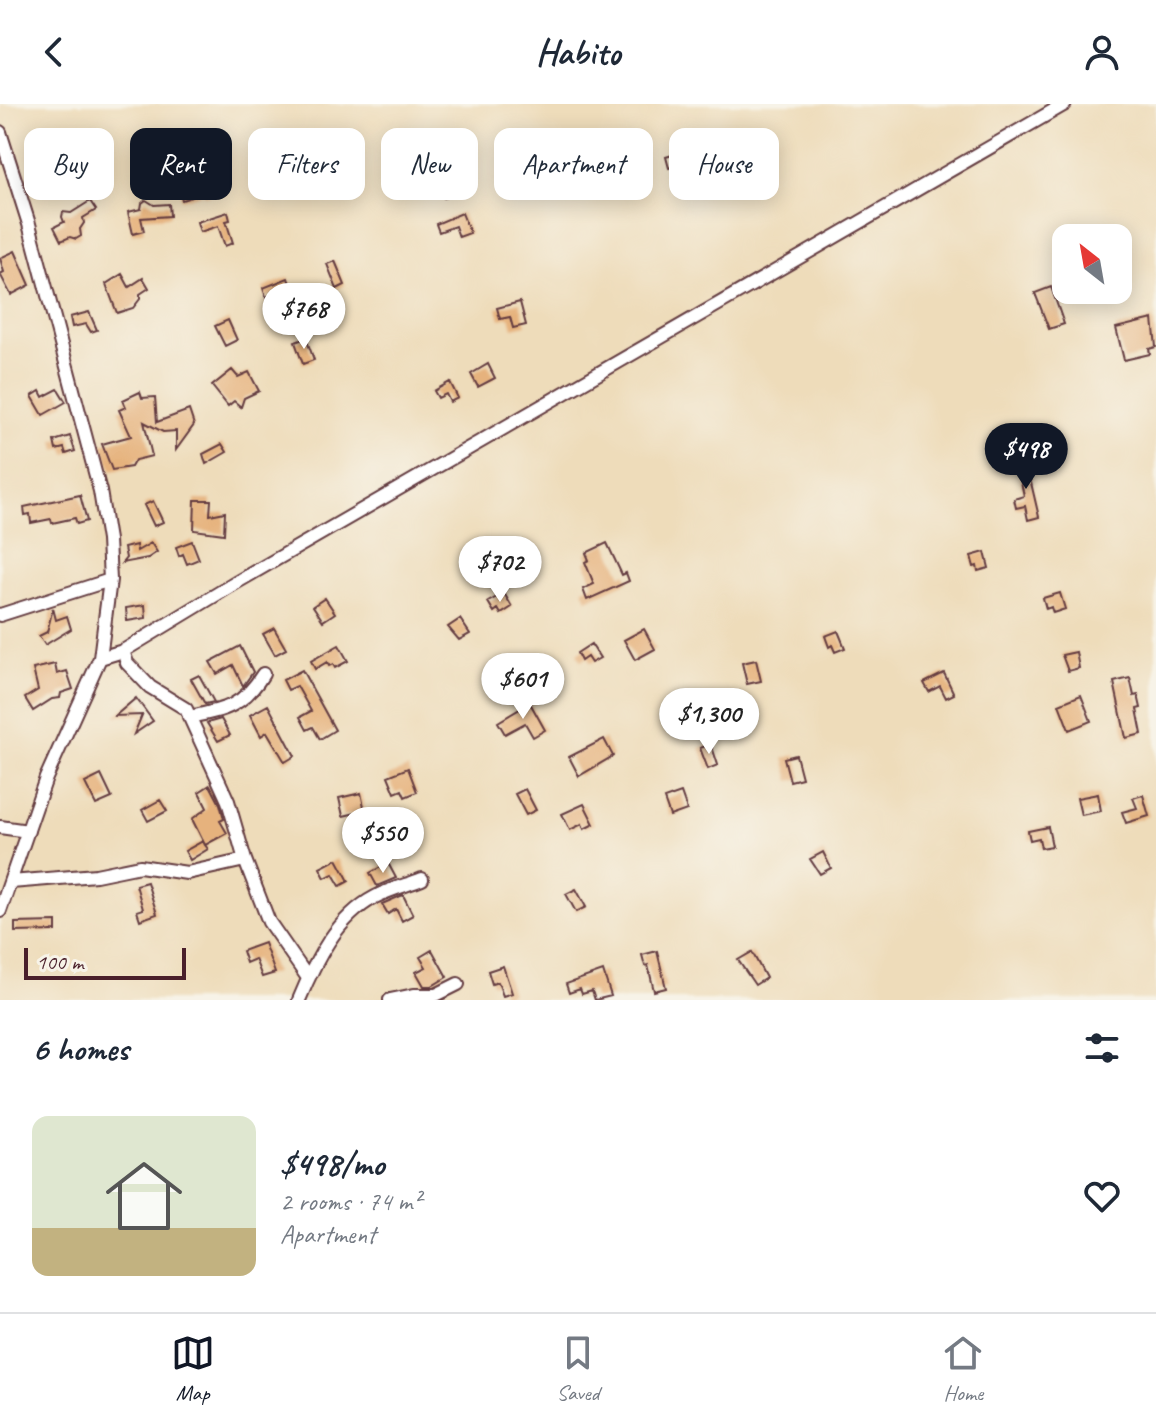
<!DOCTYPE html>
<html lang="en">
<head>
<meta charset="utf-8">
<style>
	body { margin:0; font-family:Caveat,sans-serif; background:#f2f2f3; color:#1f2937; height:100vh; display:flex; flex-direction:column; font-size:30px; white-space:nowrap }
	* { box-sizing:border-box; margin:0 }
	p { font-size:26px; color:#747a83 }
	.icon { flex:none; width:44px; height:44px; fill:none; stroke:currentColor; stroke-width:2; stroke-linecap:round; stroke-linejoin:round }
	.map { position:relative; height:896px; overflow:hidden }
	.details { display:flex; flex-direction:column; background:#fff; flex:1 }
	.details>* { flex:none }
	.guide { position:absolute; left:24px; top:24px; width:1108px; height:72px; display:flex; gap:16px }
	.needle { width:52px; rotate:329deg }
	.controls { position:absolute; left:1052px; top:120px; display:grid; gap:16px }
	.controls a { display:grid; place-items:center; width:80px; height:80px; border-radius:16px; background:#fff; box-shadow:0 4px 20px #0003; font-size:40px }
	.scale { position:absolute; left:24px; bottom:20px; width:162px; box-sizing:border-box; padding-left:8px; border:4px solid #4a1f2b; border-top:0; font-size:22px; line-height:28px; white-space:nowrap; color:#4a1f2b; -webkit-text-stroke:6px #f7f3e8; paint-order:stroke }
	.price { position:absolute; translate:-50% -68px; padding:0 18px; border-radius:28px; background:#fff; color:#222; font-size:26px; line-height:52px; filter:drop-shadow(0 2px 4px #0008) }
	.price::after { content:''; position:absolute; left:50%; top:48px; width:24px; height:18px; margin-left:-12px; background:inherit; clip-path:polygon(0 0,100% 0,50% 100%) }
	.price.on { background:#111827; color:#fff }
	ul { padding:0; list-style:none }
	li { display:flex; align-items:center; gap:24px; height:200px; padding:0 32px }
	li span { display:grid; place-items:center; flex:none; width:224px; height:160px; border-radius:16px; color:#555 }
	li>.icon { margin-inline-start:auto }
	span .icon { width:96px; height:96px; fill:#fffc; stroke-width:1 }
	li b { font-size:34px }
	h2 { display:flex; justify-content:space-between; align-items:center; height:96px; padding:0 32px; font-size:34px }
	.tag { padding:0 28px; border-radius:16px; background:#fff; box-shadow:0 4px 20px #0003; font-size:28px; line-height:72px }
	.tag.on { background:#111827; color:#fff }
	header { display:flex; justify-content:space-between; align-items:center; height:104px; padding:0 32px; background:#fff; font-size:36px; font-weight:800 }
	.tab-bar { display:flex; justify-content:space-around; align-items:center; height:112px; border-top:2px solid #e0e1e3; background:#fff; font-size:22px; color:#747a83 }
	.tab-bar a { display:grid; justify-items:center; gap:4px }
	.tab-bar .on { color:#111827 }
	.map>svg:first-child { display:block }
	.building { fill:#e6b27d }
	.lines { fill:none; stroke-linecap:round; stroke-linejoin:round }
	.street-casing { stroke:#633b40; stroke-width:16 }
	.street { stroke:#fff; stroke-width:12 }
</style>
</head>
<body>
<header><svg class="icon" aria-label="back" viewBox="0 0 24 24"><path d="M15 5l-7 7 7 7"/></svg>Habito<svg class="icon" aria-label="person" viewBox="0 0 24 24"><circle cx="12" cy="8" r="4"/><path d="M4 21q1-7 8-7t8 7"/></svg></header>
<div class="map">
<svg width="1156" height="896" viewBox="0 0 1156 896">
	<rect width="100%" height="100%" fill="#f7f3e8"/>
	<filter id="ink" filterUnits="userSpaceOnUse"><feTurbulence type="fractalNoise" baseFrequency=".0125" numOctaves="2"/><feDisplacementMap in="SourceGraphic" scale="16" xChannelSelector="R" yChannelSelector="G"/><feConvolveMatrix kernelMatrix="1 2 1 2 8 2 1 2 1" color-interpolation-filters="sRGB"/></filter>
	<filter id="wash" filterUnits="userSpaceOnUse"><feTurbulence type="fractalNoise" baseFrequency=".006" numOctaves="4" result="noise"/><feDisplacementMap in="SourceGraphic" scale="32" xChannelSelector="R" yChannelSelector="G"/><feGaussianBlur stdDeviation="1.8" result="paint"/><feColorMatrix in="noise" values="0 0 0 0 0 0 0 0 0 0 0 0 0 0 0 0 0 1.4 0 .05"/><feComposite in="paint" operator="in"/></filter>
	<g filter="url(#wash)">
		<rect width="100%" height="100%" fill="#eedcba"/>
		<g id="blocks">
			<path class="building" d="M79,42L84,59L73,62L71,56L68,57L64,46Z
				M682,48L687,64L674,68L673,63L669,64L666,53Z
				M442,65L453,90L444,94L437,79L431,82L426,72Z
				M211,75L215,89L205,92L204,89L182,96L179,85Z
				M146,96L154,101L169,100L170,112L141,114L144,127L133,130L128,108L141,105L142,99Z
				M90,97L96,106L83,114L84,119L80,125L81,132L76,135L70,133L61,137L54,123L64,118L62,113L63,108L71,109Z
				M228,108L230,116L226,117L233,139L225,142L218,122L200,128L197,118Z
				M462,109L470,129L459,133L455,122L439,128L436,120Z
				M15,147L30,181L11,191L0,170L4,168L0,154Z
				M335,157L345,181L337,185L327,160Z
				M122,170L129,183L143,174L149,184L140,190V195L133,204L117,209L106,180Z
				M288,174L294,191L284,194L282,187L266,193L263,184Z
				M1051,183L1064,220L1049,225L1035,189Z
				M520,198L526,221L513,224L510,213L500,215L497,204Z
				M89,208L97,226L91,228L86,220L72,223L70,213Z
				M1153,215L1156,243L1149,245L1150,250L1124,256L1116,224Z
				M228,216L237,236L225,242L215,222Z
				M306,234L314,256L303,260L295,238Z
				M488,260L495,274L478,283L471,270Z
				M232,266L238,273L249,268L259,287L244,294L241,303L234,297L228,302L212,282Z
				M450,278L458,294L450,298L446,290L438,294L434,287Z
				M58,285L66,298L43,311L32,292L40,287L43,293Z
				M140,288L142,294L155,293L157,318L189,306L194,321L176,346V327L163,328L144,318L152,352L135,356L131,363L112,366L102,340L131,332L119,306L126,303L123,296Z
				M70,332L75,347L66,350L64,344L56,346L54,337Z
				M222,340L227,348L206,360L203,350Z
				M1025,353L1039,413L1028,416L1025,402L1016,404L1014,395L1024,392L1016,355Z
				M80,391L87,417L77,420L75,414L52,419L51,415L31,419L30,410L25,411L24,403Z
				M195,396H211L210,411L225,408L224,430L194,426Z
				M153,397L163,418L154,422L144,401Z
				M192,437L199,455L187,460L183,450L179,452L176,443Z
				M151,439L157,448L148,454L122,459L126,454L124,444L136,441L137,447Z
				M607,439L622,471L626,469L629,477L587,496L583,485L594,480L585,458L589,456L586,449Z
				M985,448L989,464L978,467L977,462L974,463L971,452Z
				M504,489L512,503L501,510L498,505L494,508L488,498Z
				M1060,489L1065,505L1053,509L1051,503L1046,505L1043,494Z
				M325,494L335,509L323,517L313,502Z
				M145,501L146,514L127,517L126,504Z
				M53,504L56,516L67,512L71,525L45,541L39,532L47,528Z
				M460,515L470,530L459,536L448,523Z
				M274,524L286,545L275,551L263,530Z
				M644,525L655,545L635,556L624,536Z
				M838,527L845,544L835,548L832,541L829,543L825,532Z
				M591,540L600,554L591,559L587,553L581,557L577,549Z
				M339,541L348,557L335,564L333,560L329,562L327,558L315,565L311,557Z
				M240,542L253,568L243,582L233,561L217,570L210,558Z
				M1076,548L1079,564L1068,567L1062,551Z
				M756,556L761,577L747,580L742,559Z
				M55,560L57,570L67,567L73,585L61,589L60,594L52,595L33,607L25,594L38,586L33,565Z
				M302,566L335,626L320,635L313,623L307,626L300,613L311,607L297,582L288,586L283,576Z
				M944,569L954,590L946,594L940,582L929,588L924,579Z
				M199,571L214,598L205,600L191,575Z
				M1130,574L1134,592L1138,591L1141,604L1137,605L1142,630L1126,634L1114,578Z
				M1081,591L1091,617L1069,626L1059,600Z
				M136,594L153,617L134,630L142,611L115,612Z
				M530,599L545,626L533,633L525,619L505,630L498,618Z
				M268,601L295,652L285,658L267,628L261,632L250,611Z
				M221,615L230,631L218,637L207,619Z
				M604,635L613,652L579,672L569,653Z
				M711,640L718,661L708,665L700,644Z
				M796,651L802,674L790,677L784,654Z
				M408,664L417,688L405,693L402,686L395,689L388,672Z
				M101,671L112,694L96,701L85,679Z
				M210,681L220,700L224,715L220,717L227,729L205,741L208,745L190,756L185,747L203,737L205,741L192,715L207,704L199,688Z
				M525,685L536,706L526,711L515,690Z
				M361,689L365,707L343,712L339,694Z
				M681,689L687,706L670,712L664,695Z
				M1098,690L1101,707L1081,711L1077,694Z
				M1143,691L1149,712L1126,719L1122,708L1137,704L1133,694Z
				M160,696L167,707L148,717L142,706Z
				M584,700L594,720L584,725L582,720L570,726L562,710Z
				M1048,723L1052,742L1041,744L1039,734L1030,736L1028,727Z
				M823,748L831,764L820,770L810,755Z
				M337,755L349,777L340,782L333,770L325,774L320,764Z
				M388,759L396,774L377,782L370,769Z
				M147,778L157,810L140,816L137,807L143,805L136,781Z
				M576,785L586,803L576,808L566,790Z
				M403,791L413,811L402,817L396,805L388,810L382,800Z
				M56,818V827L15,828V819Z
				M264,839L275,869L262,873L255,855L246,859L242,847Z
				M432,846L447,873L432,882H424L416,868L426,863L420,853Z
				M657,847L666,884L654,887L648,861L645,862L642,851Z
				M752,848L766,874L755,881L738,856Z
				M503,862L512,889L503,892L498,878L492,880L488,867Z
				M603,867L611,892L595,896L592,887L582,890L580,885L569,889L566,880Z"/>
		</g>
	</g>
	<g filter="url(#ink)">
		<use href="#blocks" fill-opacity="0" stroke="#633b40" stroke-width="2"/>
		<g class="lines">
			<defs>
				<path id="street" d="M0,28L29,120L100,387L108,436L110,476L100,554L46,674L0,807
					M0,511L110,476
					M123,547L127,559L150,583L186,605L228,697L245,756L269,818L308,874
					M100,554L123,547L237,478L1065,0
					M189,613C224,606 243,603 263,570
					M0,723L28,727
					M11,778L96,771L140,762L187,769L245,756
					M299,896C315,857 337,813 375,793C390,785 407,781 422,775
					M390,896L414,891H436L458,880"/>
			</defs>
			<use href="#street" class="street-casing"/>
			<use href="#street" class="street"/>
		</g>
	</g>
</svg>
<div class="controls">
<a><svg class="needle" viewBox="-14 -14 28 28"><path d="M0-13l5 13h-10z" fill="#e53935"/><path d="M0 13l5-13h-10z" fill="#747a83"/></svg></a>
</div>
<div class="scale">100 m</div>
<b class="price" style="left:304px;top:247px">$768</b>
<b class="price on" style="left:1026px;top:387px">$498</b>
<b class="price" style="left:500px;top:500px">$702</b>
<b class="price" style="left:523px;top:617px">$601</b>
<b class="price" style="left:709px;top:652px">$1,300</b>
<b class="price" style="left:383px;top:771px">$550</b>
<div class="guide">
<a class="tag">Buy</a>
<a class="tag on">Rent</a>
<a class="tag">Filters</a>
<a class="tag">New</a>
<a class="tag">Apartment</a>
<a class="tag">House</a>
</div>
</div>
<section class="details">
<h2>6 homes<svg class="icon" aria-label="filters" viewBox="0 0 24 24"><path d="M4 7h16M4 17h16"/><circle cx="9" cy="7" r="2"/><circle cx="15" cy="17" r="2"/></svg></h2>
<ul>
<li><span style="background:linear-gradient(#dfe7d0 70%,#c2b280 0)"><svg class="icon" aria-label="home" viewBox="0 0 24 24"><path d="M3 11l9-7 9 7M6 9v11h12V9"/></svg></span><div><b>$498/mo</b><p>2 rooms · 74 m²</p><p>Apartment</p></div><svg class="icon" aria-label="heart" viewBox="0 0 24 24"><path d="M12 20l-8-8c-3-5 5-10 8-4 3-6 11-1 8 4z"/></svg></li>
</ul>
</section>
<nav class="tab-bar">
<a class="on"><svg class="icon" aria-label="map" viewBox="0 0 24 24"><path d="M3 6l6-2 6 2 6-2v14l-6 2-6-2-6 2zM9 4v14M15 6v14"/></svg>Map</a>
<a><svg class="icon" aria-label="saved" viewBox="0 0 24 24"><path d="M7 4h10v16l-5-4-5 4z"/></svg>Saved</a>
<a><svg class="icon" aria-label="home" viewBox="0 0 24 24"><path d="M3 11l9-7 9 7M6 9v11h12V9"/></svg>Home</a>
</nav>
</body>
</html>
